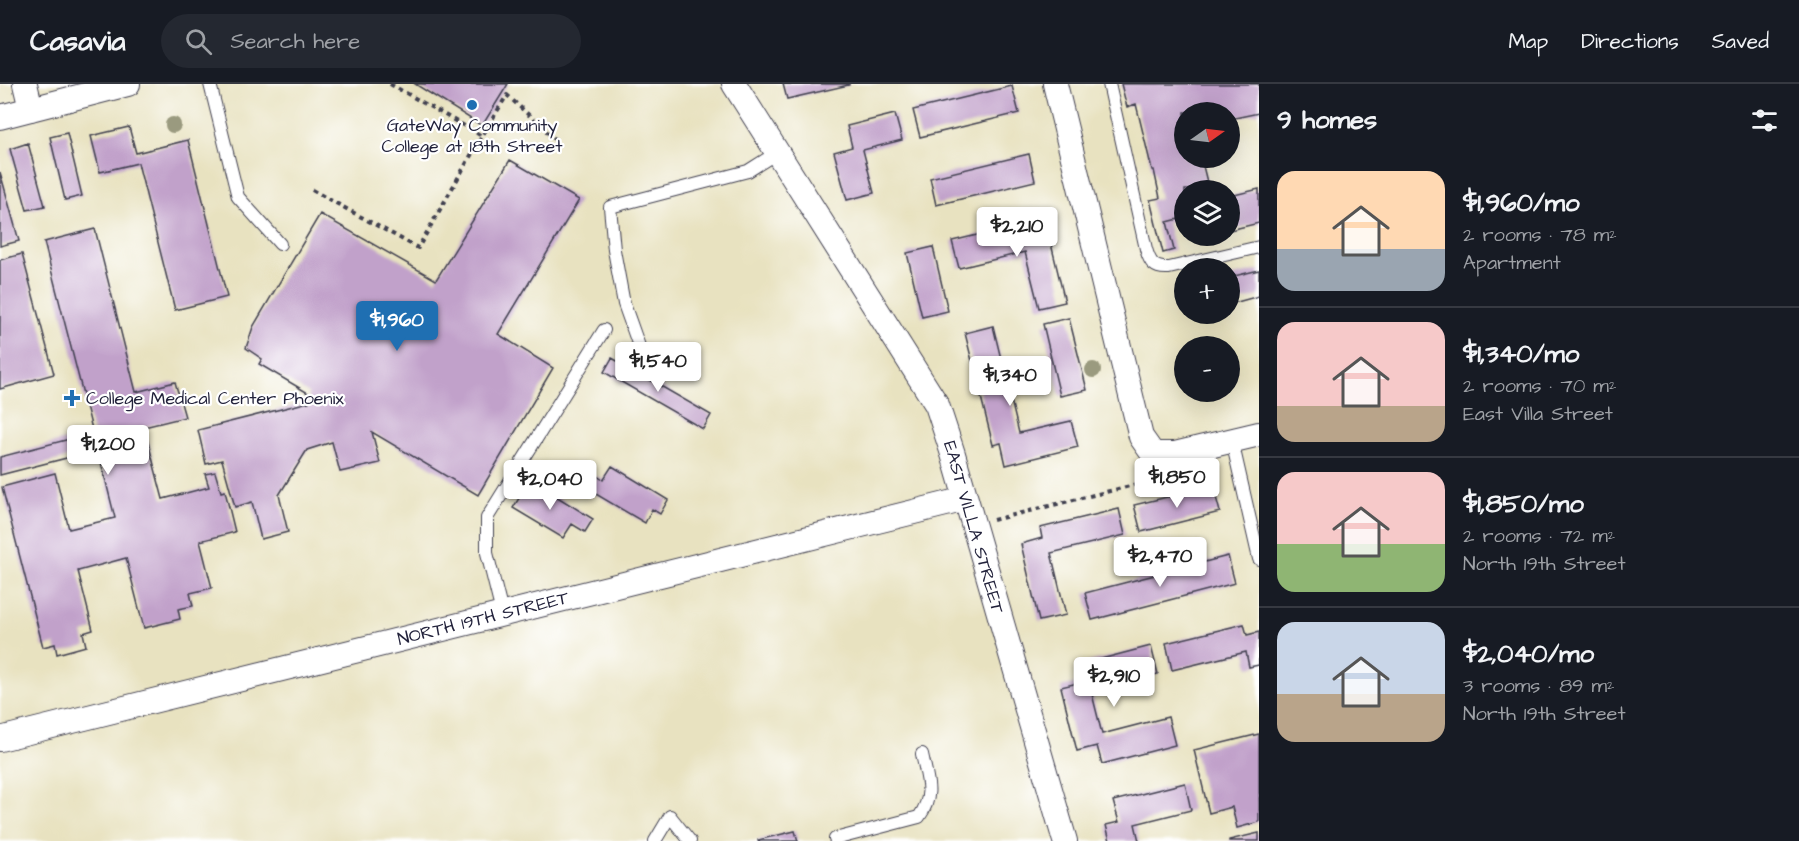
<!DOCTYPE html>
<html lang="en">
<head>
<meta charset="utf-8">
<style>
	body { margin:0; font-family:"Architects Daughter",sans-serif; background:#242831; color:#f1f3f6; height:100vh; display:flex; flex-direction:column; font-size:22px; white-space:nowrap }
	* { box-sizing:border-box; margin:0 }
	p { font-size:20px; color:#9ea1a6 }
	.icon { flex:none; width:33px; height:33px; fill:none; stroke:currentColor; stroke-width:2; stroke-linecap:round; stroke-linejoin:round }
	.map { position:relative; flex:1; overflow:hidden }
	.panel { display:flex; flex-direction:column; background:#171b24; width:540px }
	.panel>* { flex:none }
	.needle { width:39px; rotate:76deg }
	.fabs { position:absolute; left:1174px; top:18px; display:grid; gap:12px }
	.fabs a { display:grid; place-items:center; width:66px; height:66px; border-radius:50%; background:#171b24; box-shadow:0 6px 24px #0002; font-size:30px }
	.price { position:absolute; translate:-50% -51px; padding:0 14px; border-radius:6px; background:#fff; color:#222; font-size:20px; line-height:39px; filter:drop-shadow(0 2px 3px #0008) }
	.price::after { content:''; position:absolute; left:50%; top:36px; width:18px; height:14px; margin-left:-9px; background:inherit; clip-path:polygon(0 0,100% 0,50% 100%) }
	.price.active { background:#1f6fb2; color:#fff }
	ul { padding:0; list-style:none }
	li { display:flex; align-items:center; gap:18px; height:150px; padding:0 18px }
	li+li { border-top:2px solid #363941 }
	li span { display:grid; place-items:center; flex:none; width:168px; height:120px; border-radius:18px; color:#555 }
	li>.icon { margin-inline-start:auto }
	span .icon { width:72px; height:72px; fill:#fffc; stroke-width:1 }
	li b { font-size:26px }
	h2 { display:flex; justify-content:space-between; align-items:center; height:72px; padding:0 18px; font-size:26px }
	header { display:flex; align-items:center; gap:36px; box-sizing:border-box; height:84px; padding:0 30px; background:#171b24; border-bottom:2px solid #363941 }
	header strong { font-size:28px }
	nav { display:flex; gap:33px; margin-inline-start:auto; font-size:21px }
	.search { width:420px; height:54px; background:#242831; display:flex; align-items:center; gap:15px; box-sizing:border-box; padding:0 21px; border-radius:33px; color:#9ea1a6; font-size:22px }
	main { display:flex; flex:1; min-height:0 }
	.map>svg:first-child { display:block }
	.building { fill:#c1a1ca }
	.lines { fill:none; stroke-linecap:round; stroke-linejoin:round }
	.service-casing { stroke:#403f4f; stroke-width:14 }
	.minor-casing { stroke:#403f4f; stroke-width:26 }
	.path { stroke:#403f4f; stroke-width:4; stroke-dasharray:4.5 4.5; stroke-linecap:butt }
	.service { stroke:#fff; stroke-width:12 }
	.minor { stroke:#fff; stroke-width:24 }
	.tree { fill:#9a9a7f }
	.poi-dot { fill:#1f6fb2; stroke:#fff; stroke-width:2 }
	.labels { text-anchor:middle; stroke-width:4.5; stroke-linejoin:round; paint-order:stroke }
	.poi-label { font-size:18px; fill:#22223b; stroke:#fff }
	.street-label { font-size:18px; fill:#22223b; stroke:#fff }
</style>
</head>
<body>
<header>
<strong>Casavia</strong>
<div class="search"><svg class="icon" aria-label="search" viewBox="0 0 24 24"><circle cx="10" cy="10" r="6"/><path d="M15 15l6 6"/></svg>Search here</div>
<nav><a>Map</a><a>Directions</a><a>Saved</a></nav>
</header>
<main>
<div class="map">
<svg width="1259" height="757" viewBox="0 0 1259 757">
	<rect width="100%" height="100%" fill="#fff"/>
	<filter id="ink" filterUnits="userSpaceOnUse"><feTurbulence type="fractalNoise" baseFrequency=".0167" numOctaves="2"/><feDisplacementMap in="SourceGraphic" scale="12" xChannelSelector="R" yChannelSelector="G"/><feConvolveMatrix kernelMatrix="1 2 1 2 8 2 1 2 1" color-interpolation-filters="sRGB"/></filter>
	<filter id="wash" filterUnits="userSpaceOnUse"><feTurbulence type="fractalNoise" baseFrequency=".008" numOctaves="4" result="noise"/><feDisplacementMap in="SourceGraphic" scale="24" xChannelSelector="R" yChannelSelector="G"/><feGaussianBlur stdDeviation="1.35" result="paint"/><feColorMatrix in="noise" values="0 0 0 0 0 0 0 0 0 0 0 0 0 0 0 0 0 1.4 0 .05"/><feComposite in="paint" operator="in"/></filter>
	<g filter="url(#wash)">
		<rect width="100%" height="100%" fill="#e8e2c0"/>
		<g id="blocks">
			<path class="building" d="M415,0H508L482,42Z
				M783,0H849V1L787,15Z
				M1121,0H1259V29L1230,35V28H1185V74H1201L1209,106H1185V139L1183,134L1167,138L1174,166L1163,169L1150,116L1160,114L1154,86H1152L1136,20L1127,23Z
				M1012,2L1019,29L920,53L913,26Z
				M895,30L902,56L863,66L874,109L847,116L834,68L852,63L847,42Z
				M129,43L136,69L188,56L227,213L175,226L138,79L100,88L91,52Z
				M67,49L82,112L65,116L50,53Z
				M28,59L45,122L27,126L10,65Z
				M1029,70L1035,97L936,121L930,94Z
				M510,76L579,116L498,250L553,284L478,411L372,348L380,379L340,388L332,358L307,366L279,411L288,448L261,455L252,418L235,423L222,376L206,380L198,346L309,318L308,309L259,280L262,275L246,264L253,243L320,130L436,196Z
				M0,88L19,157L0,162Z
				M1259,105V139L1230,146V112Z
				M1023,140L1026,152L1048,147L1065,218L1039,224L1025,168L959,184L952,157Z
				M95,145L136,308L175,298L185,333L144,343L163,415L209,403L205,390L215,388L221,408L225,407L235,448L200,457L212,504L190,509L193,522L178,525L180,535L144,544L126,474L78,487L93,546L83,549L86,562L57,570L55,560L43,563L2,403L55,389L69,445L115,434L98,366L0,391V373L93,349L44,158Z
				M1187,152H1203L1189,156Z
				M933,163L948,227L922,233L907,169Z
				M22,170L54,290L0,305V176Z
				M1259,186V212L1230,220V193Z
				M1069,234L1087,306L1060,312L1043,240Z
				M993,242L1019,349L1071,337L1078,363L1006,381L1001,359L993,361L965,249Z
				M612,274L711,331L703,345L604,288Z
				M612,382L668,416L660,430L652,425L645,439L589,406L597,392L603,396Z
				M530,396L593,435L585,448L572,440L563,454L513,424Z
				M1213,402L1220,428L1141,448L1134,421Z
				M1119,425L1125,451L1051,469L1066,531L1039,537L1021,460L1042,454L1040,444Z
				M1228,472L1235,499L1092,536L1085,509Z
				M1244,540L1247,551L1259,548V581L1249,583L1246,568L1172,586L1166,559Z
				M1151,562L1158,590L1091,606L1102,650L1168,633L1175,661L1102,680L1097,662L1077,667L1061,603L1082,598L1078,581Z
				M1259,650V738L1237,744L1232,723L1209,729L1194,666Z
				M1185,699L1191,726L1135,740L1139,757H1110L1106,741L1119,738L1113,717Z
				M795,747L798,757H758V756Z
				M1259,749V757H1229V756Z"/>
		</g>
	</g>
	<g filter="url(#ink)">
		<use href="#blocks" fill-opacity="0" stroke="#403f4f" stroke-width="1.5"/>
		<g class="lines">
			<defs>
				<path id="service" d="M210,0L238,113L280,160
					M1109,0L1146,165C1150,179 1154,185 1169,184L1259,163
					M640,265L624,220L614,166L610,123L748,87L778,68
					M1232,357L1259,475
					M502,529L487,469V434L604,246
					M835,755L919,733C935,711 927,695 922,670
					M655,757L670,732L690,757"/>
				<path id="minor" d="M25,0L31,25
					M734,0L937,321L953,370L1065,757
					M1055,0L1141,353L1153,370H1175L1259,350
					M0,33L128,0
					M0,655L966,415"/>
			</defs>
			<use href="#service" class="service-casing"/>
			<use href="#minor" class="minor-casing"/>
			<path class="path" d="M390,0L482,52L507,11L559,59
				M312,106L418,164L482,52
				M993,436L1166,393"/>
			<use href="#service" class="service"/>
			<use href="#minor" class="minor"/>
		</g>
		<g class="tree">
			<circle cx="173" cy="41" r="8"/>
			<circle cx="1093" cy="286" r="8"/>
		</g>
	</g>
	<g class="poi-dot">
		<circle cx="472" cy="21" r="6"/>
		<path d="M69 305h6v6h6v6h-6v6h-6v-6h-6v-6h6z"/>
	</g>
	<g class="labels">
		<g class="poi-label">
			<text x="472" y="47">GateWay Community<tspan x="472" dy="21">College at 18th Street</tspan></text>
			<text x="86" y="320" text-anchor="start">College Medical Center Phoenix</text>
		</g>
		<g class="street-label">
			<text transform="translate(974 443) rotate(74)" y="6">EAST VILLA STREET</text>
			<text transform="translate(483 534) rotate(-14)" y="6">NORTH 19TH STREET</text>
		</g>
	</g>
</svg>
<div class="fabs">
<a><svg class="needle" viewBox="-14 -14 28 28"><path d="M0-13l5 13h-10z" fill="#e53935"/><path d="M0 13l5-13h-10z" fill="#9ea1a6"/></svg></a>
<a><svg class="icon" aria-label="layers" viewBox="0 0 24 24"><path d="M12 4l9 5-9 5-9-5zM3 14l9 5 9-5"/></svg></a>
<a>+</a>
<a>−</a>
</div>
<b class="price" style="left:1017px;top:174px">$2,210</b>
<b class="price active" style="left:397px;top:268px">$1,960</b>
<b class="price" style="left:658px;top:309px">$1,540</b>
<b class="price" style="left:1010px;top:323px">$1,340</b>
<b class="price" style="left:108px;top:392px">$1,200</b>
<b class="price" style="left:1177px;top:425px">$1,850</b>
<b class="price" style="left:550px;top:427px">$2,040</b>
<b class="price" style="left:1160px;top:504px">$2,470</b>
<b class="price" style="left:1114px;top:624px">$2,910</b>
</div>
<section class="panel">
<h2>9 homes<svg class="icon" aria-label="filters" viewBox="0 0 24 24"><path d="M4 7h16M4 17h16"/><circle cx="9" cy="7" r="2"/><circle cx="15" cy="17" r="2"/></svg></h2>
<ul>
<li><span style="background:linear-gradient(#ffd9b3 65%,#9aa5b1 0)"><svg class="icon" aria-label="home" viewBox="0 0 24 24"><path d="M3 11l9-7 9 7M6 9v11h12V9"/></svg></span><div><b>$1,960/mo</b><p>2 rooms · 78 m²</p><p>Apartment</p></div></li>
<li><span style="background:linear-gradient(#f6c9c9 70%,#b9a48a 0)"><svg class="icon" aria-label="home" viewBox="0 0 24 24"><path d="M3 11l9-7 9 7M6 9v11h12V9"/></svg></span><div><b>$1,340/mo</b><p>2 rooms · 70 m²</p><p>East Villa Street</p></div></li>
<li><span style="background:linear-gradient(#f6c9c9 60%,#8fb573 0)"><svg class="icon" aria-label="home" viewBox="0 0 24 24"><path d="M3 11l9-7 9 7M6 9v11h12V9"/></svg></span><div><b>$1,850/mo</b><p>2 rooms · 72 m²</p><p>North 19th Street</p></div></li>
<li><span style="background:linear-gradient(#c9d6e8 60%,#b9a48a 0)"><svg class="icon" aria-label="home" viewBox="0 0 24 24"><path d="M3 11l9-7 9 7M6 9v11h12V9"/></svg></span><div><b>$2,040/mo</b><p>3 rooms · 89 m²</p><p>North 19th Street</p></div></li>
</ul>
</section>
</main>
</body>
</html>
